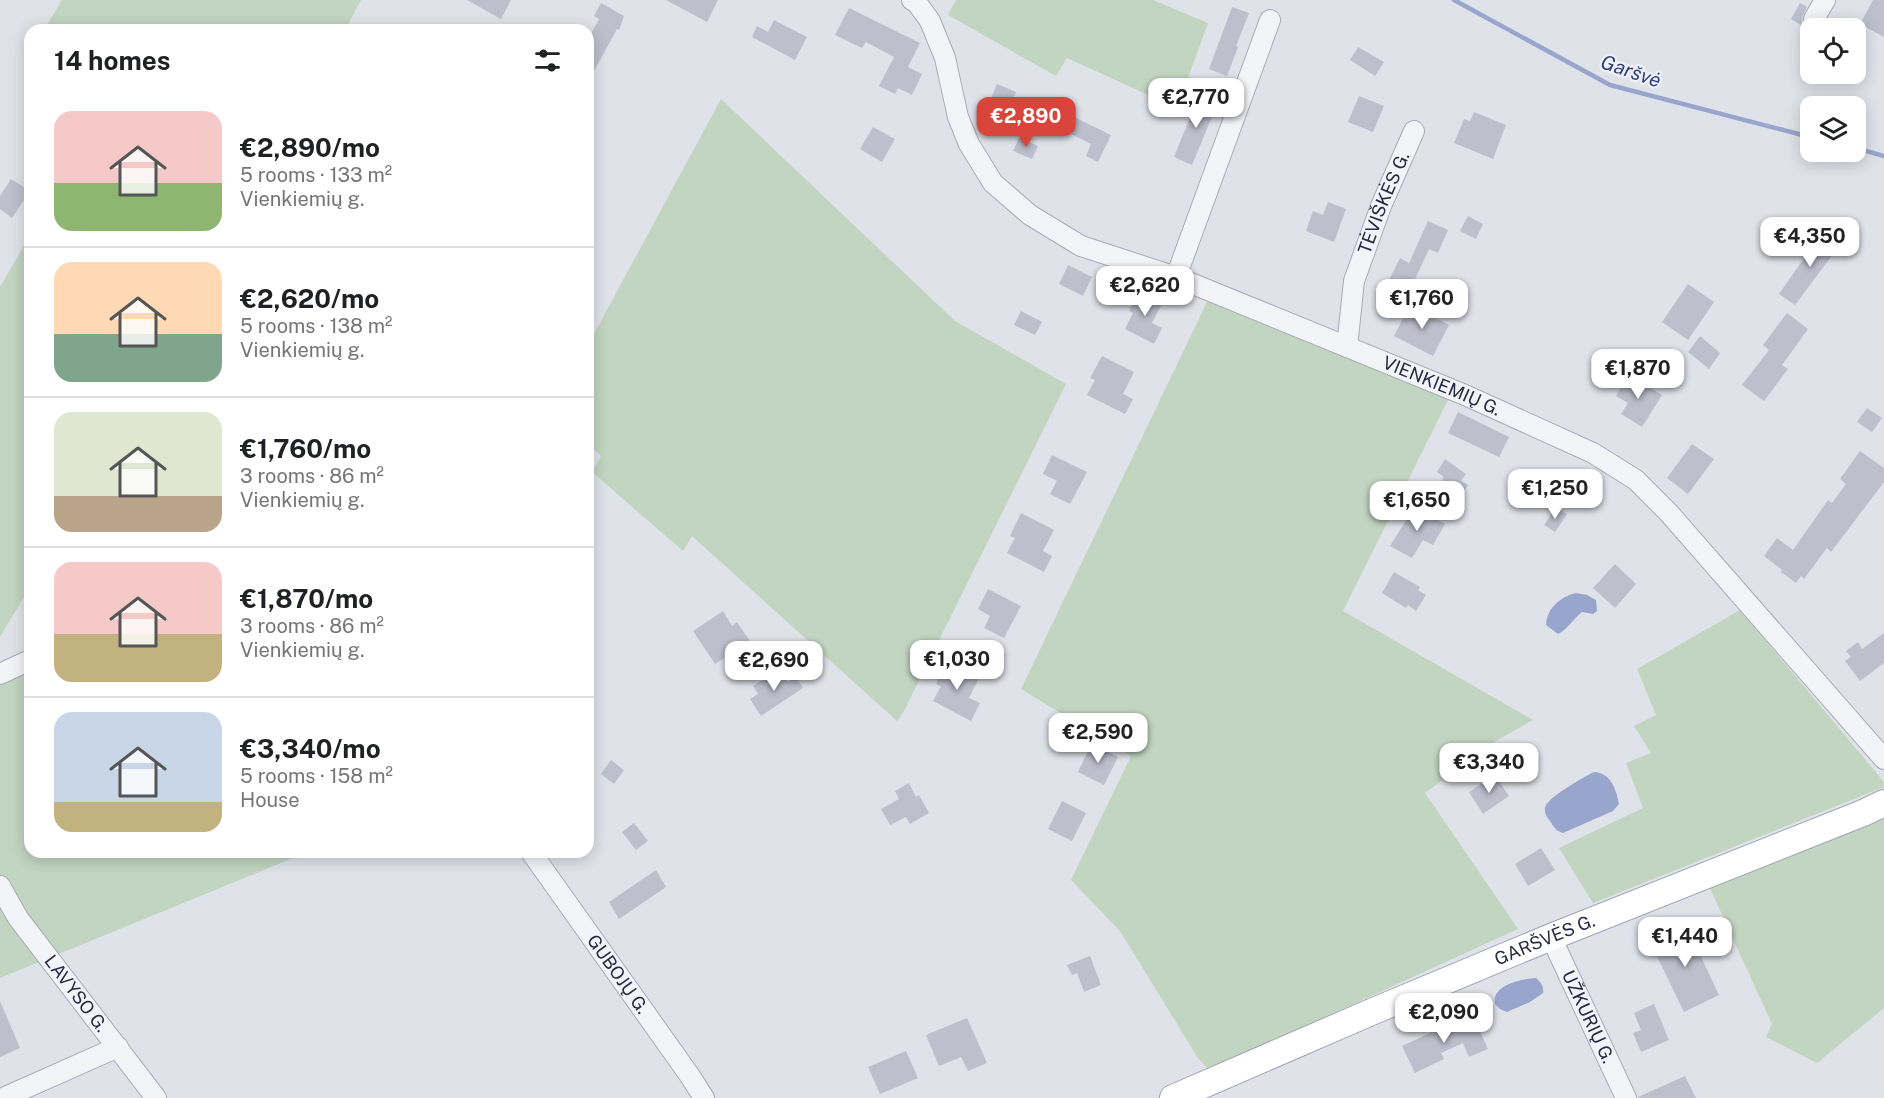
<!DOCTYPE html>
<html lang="en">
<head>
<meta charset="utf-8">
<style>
	body { margin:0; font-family:"Public Sans",sans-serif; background:#f6f6f6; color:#202124; height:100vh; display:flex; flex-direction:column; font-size:22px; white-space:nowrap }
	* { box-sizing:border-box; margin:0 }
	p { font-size:20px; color:#757577 }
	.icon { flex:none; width:33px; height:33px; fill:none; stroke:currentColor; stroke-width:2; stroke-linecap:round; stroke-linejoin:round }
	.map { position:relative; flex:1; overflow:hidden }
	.details { position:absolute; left:24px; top:24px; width:570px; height:834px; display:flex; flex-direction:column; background:#fff; border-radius:18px; box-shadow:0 3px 15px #0003 }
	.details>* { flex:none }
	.fabs { position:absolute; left:1800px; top:18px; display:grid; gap:12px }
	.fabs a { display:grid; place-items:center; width:66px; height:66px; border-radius:12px; background:#fff; box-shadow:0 3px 15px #0003; font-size:30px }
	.price { position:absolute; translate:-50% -51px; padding:0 14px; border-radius:12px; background:#fff; color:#222; font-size:20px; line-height:39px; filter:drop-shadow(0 2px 3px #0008) }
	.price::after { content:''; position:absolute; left:50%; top:36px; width:18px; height:14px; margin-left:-9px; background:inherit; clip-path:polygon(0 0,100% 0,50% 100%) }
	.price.current { background:#d9443b; color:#fff }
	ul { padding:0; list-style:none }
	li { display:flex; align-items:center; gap:18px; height:150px; padding:0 30px }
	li+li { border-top:2px solid #e0e0e0 }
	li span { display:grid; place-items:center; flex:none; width:168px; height:120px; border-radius:18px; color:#555 }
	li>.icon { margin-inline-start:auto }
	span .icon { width:72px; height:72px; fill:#fffc; stroke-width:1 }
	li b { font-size:26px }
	h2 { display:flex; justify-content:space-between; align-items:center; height:72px; padding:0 30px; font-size:26px }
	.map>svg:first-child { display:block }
	.green { fill:#c1d5c0 }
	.water { fill:#98a6cd }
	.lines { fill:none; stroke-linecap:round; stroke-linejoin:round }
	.stream { stroke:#98a6cd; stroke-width:4.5 }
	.building { fill:#bdbfcd }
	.minor-casing { stroke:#a8abb8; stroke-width:22 }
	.major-casing { stroke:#9ea3b7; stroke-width:28 }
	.minor { stroke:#f3f4f8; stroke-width:20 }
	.major { stroke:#fff; stroke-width:26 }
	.labels { text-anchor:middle; stroke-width:4.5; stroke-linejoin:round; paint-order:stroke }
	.street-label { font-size:18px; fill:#272b43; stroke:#f0f1f7 }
	.water-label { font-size:20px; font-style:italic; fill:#2e407b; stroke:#f0f1f7 }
</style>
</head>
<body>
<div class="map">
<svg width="1884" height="1098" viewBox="0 0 1884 1098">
	<rect width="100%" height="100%" fill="#e0e2ea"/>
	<path class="green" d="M62,0H361L345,30H44Z
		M956,0H1153L1208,23L1177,108L1067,58L1056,76L948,15Z
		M721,99L955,321L1066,384L904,711L897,721L692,536L683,551L592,472L601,456L588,443V345Z
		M30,235V587L0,637V287Z
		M1208,300L1449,398L1343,611L1533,720L1494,742L1425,793L1518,929L1209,1070L1198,1058L1120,931L1071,880L1131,756L1021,689Z
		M1740,610L1884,782V787L1593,903L1559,848L1643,808L1626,763L1651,753L1634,726L1656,715L1637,669Z
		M30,671V852H308L0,978V683Z
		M1884,815V1008L1817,1063L1766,1037L1772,1024L1708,884Z"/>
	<path class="water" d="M1576,593L1587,595L1596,600L1597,611L1593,614L1582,612C1573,619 1568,629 1558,634L1546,625C1547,608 1560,597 1576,593Z
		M1594,772C1611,773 1616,789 1619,804L1613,811L1563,833C1556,831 1554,827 1550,821C1547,817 1544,813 1545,808C1546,798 1584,777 1594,772Z
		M1536,978C1541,982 1544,987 1543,993L1530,1002L1507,1012L1500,1009L1495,1004C1491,985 1521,979 1536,978Z"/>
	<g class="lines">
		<path class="stream" d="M1454,0L1610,85L1810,137
			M1856,148L1884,156"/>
	</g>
	<path class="building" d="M467,0H511L501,19Z
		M666,0H718L707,22Z
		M1873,0H1884V37L1860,24Z
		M601,3L624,16L619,30L617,29L588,82V39L599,19L594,16Z
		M1800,3L1807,7L1802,18V26L1791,19Z
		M1232,7L1249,13L1236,46L1238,47L1227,76L1209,69Z
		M849,8L920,43L908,67L922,74L912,95L898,88L895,94L879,86L894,57L866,42L862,48L835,35Z
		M774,20L807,37L795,60L752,37L757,26L768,32Z
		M1358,47L1384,62L1375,76L1350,60Z
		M997,84L1016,92L1006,114L988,106Z
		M1200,93L1219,100L1192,165L1174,157Z
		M1359,96L1384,106L1373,132L1348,122Z
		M1474,112L1506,125L1493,159L1454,143L1464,119L1470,121Z
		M1076,118L1111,135L1098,162L1086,156L1091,144L1069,133Z
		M873,127L895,139L882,162L860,149Z
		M1019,138L1038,146L1032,159L1013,151Z
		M11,179L30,191L12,218L0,209V196Z
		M1328,202L1346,209L1334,242L1306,231L1313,211L1323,215Z
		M1468,216L1483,224L1476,239L1460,231Z
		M1428,221L1448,230L1438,253L1429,249L1408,294L1387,284L1400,258L1409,263Z
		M1821,234L1828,238L1831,234L1842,242L1795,305L1779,294Z
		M1068,265L1092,277L1083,296L1059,284Z
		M1688,284L1714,302L1688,340L1662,322Z
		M1139,290L1163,302L1152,323L1162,328L1154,344L1125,329L1133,313L1129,311Z
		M1410,305L1449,325L1433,356L1394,336Z
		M1021,311L1042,322L1035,335L1014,325Z
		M1787,313L1808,329L1782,365L1788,369L1764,401L1742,385L1769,350L1763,345Z
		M1700,336L1720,353L1709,369L1688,352Z
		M1102,356L1134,372L1123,394L1133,399L1125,414L1087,395L1095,380L1090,378Z
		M1629,375L1662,395L1642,427L1621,414L1628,403L1616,396Z
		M1867,408L1882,418L1872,432L1857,422Z
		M1458,412L1509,437L1499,457L1448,433Z
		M1692,444L1714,459L1688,494L1667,478Z
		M1860,451L1884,468V482L1831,552L1827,548L1804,579L1801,576L1796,583L1781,572L1782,570L1764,556L1777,538L1793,550L1828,500L1832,503L1846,484L1840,479Z
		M1052,455L1087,472L1070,504L1050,494L1057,481L1043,474Z
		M1445,459L1466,474L1461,481L1468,485L1459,498L1439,484L1444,477L1437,472Z
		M1415,506L1445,524L1433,545L1423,540L1412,558L1390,546Z
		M1556,508L1567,514L1555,532L1544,525Z
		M1021,513L1054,530L1043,551L1052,556L1044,572L1007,553L1015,538L1010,536Z
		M1615,564L1636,584L1615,608L1593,588Z
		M1394,572L1420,587L1418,590L1426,595L1416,611L1408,605L1406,608L1382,593Z
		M988,589L1021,606L1004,638L984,628L990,616L978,609Z
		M723,611L732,626L737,622L750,641L715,664L693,631Z
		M1884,633V663L1860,681L1845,661L1851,657L1846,651L1858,642L1862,649Z
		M993,649L1005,655L998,670L986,664Z
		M948,662L979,678L969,698L980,703L971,721L933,701L941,686L936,684Z
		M779,669L788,682L795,676L803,688L761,716L750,699L758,694L753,686Z
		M1092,743L1118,757L1104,785L1078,772Z
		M611,760L624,770L614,784L601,774Z
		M1495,775L1509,796L1483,814L1469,792Z
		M909,783L916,797L919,795L929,813L910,824L906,817L890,825L881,809L899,799L895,791Z
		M1062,801L1086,813L1072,841L1048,829Z
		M634,823L648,841L636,850L622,832Z
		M1541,848L1555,870L1528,886L1515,864Z
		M656,870L666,887L619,919L609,902Z
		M1686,925L1719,995L1684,1012L1650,942Z
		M1090,956L1101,985L1084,992L1077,973L1072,975L1067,965Z
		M0,1001L20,1048L0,1057Z
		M1654,1004L1669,1040L1641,1052L1633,1033L1641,1030L1634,1013Z
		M1459,1015L1465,1027L1476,1022L1488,1049L1469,1057L1463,1043L1441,1053L1444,1059L1415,1073L1402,1046L1445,1026L1444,1022Z
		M967,1018L987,1063L968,1071L961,1057L939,1066L926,1035Z
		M906,1051L918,1078L880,1094L868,1067Z
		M1685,1076L1696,1098H1638V1097Z"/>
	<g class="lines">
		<defs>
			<g id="minor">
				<path id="s1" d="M912,0L917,3L930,21L945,58L958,117L969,144L993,183L1030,215L1081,246L1176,277L1465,395L1593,453L1636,480L1668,512L1884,759"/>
				<path d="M1814,19L1825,0"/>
				<path d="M1176,277L1270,20"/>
				<path id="s2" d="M1347,347L1354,281L1381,206L1414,131"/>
				<path d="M0,674L30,660"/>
				<path id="s3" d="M531,852L690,1076L704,1098"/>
				<path id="s4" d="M0,886L18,918L156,1098"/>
				<path id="s5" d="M1551,937L1626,1098"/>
				<path d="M3,1098L118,1047"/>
			</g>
			<g id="major">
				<path id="s6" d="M1173,1098L1376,1010L1551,937L1863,813L1884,803"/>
			</g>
		</defs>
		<use href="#minor" class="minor-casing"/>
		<use href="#major" class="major-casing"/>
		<use href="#minor" class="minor"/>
		<use href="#major" class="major"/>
	</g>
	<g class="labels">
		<g class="street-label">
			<text dy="6" stroke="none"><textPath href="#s2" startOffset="150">TĖVIŠKĖS G.</textPath></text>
			<text dy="6" stroke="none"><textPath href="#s1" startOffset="699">VIENKIEMIŲ G.</textPath></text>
			<text dy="6" stroke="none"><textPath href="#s6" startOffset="404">GARŠVĖS G.</textPath></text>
			<text dy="6" stroke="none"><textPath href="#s3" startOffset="150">GUBOJŲ G.</textPath></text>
			<text dy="6" stroke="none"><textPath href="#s4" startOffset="132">LAVYSO G.</textPath></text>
			<text dy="6" stroke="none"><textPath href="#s5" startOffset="88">UŽKURIŲ G.</textPath></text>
		</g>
		<g class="water-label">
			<text transform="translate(1631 71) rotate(19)" y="7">Garšvė</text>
		</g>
	</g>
</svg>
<div class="fabs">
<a><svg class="icon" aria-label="locate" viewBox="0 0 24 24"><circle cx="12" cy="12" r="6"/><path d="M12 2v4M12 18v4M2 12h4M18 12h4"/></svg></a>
<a><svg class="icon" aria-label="layers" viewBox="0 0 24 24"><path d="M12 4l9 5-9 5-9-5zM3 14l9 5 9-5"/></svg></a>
</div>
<b class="price" style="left:1196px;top:129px">€2,770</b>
<b class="price current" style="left:1026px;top:148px">€2,890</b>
<b class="price" style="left:1810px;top:268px">€4,350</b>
<b class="price" style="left:1145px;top:317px">€2,620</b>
<b class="price" style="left:1422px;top:330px">€1,760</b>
<b class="price" style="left:1638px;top:400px">€1,870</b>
<b class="price" style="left:1555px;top:520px">€1,250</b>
<b class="price" style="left:1417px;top:532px">€1,650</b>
<b class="price" style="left:957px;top:691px">€1,030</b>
<b class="price" style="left:774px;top:692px">€2,690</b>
<b class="price" style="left:1098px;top:764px">€2,590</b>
<b class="price" style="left:1489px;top:794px">€3,340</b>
<b class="price" style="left:1685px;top:968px">€1,440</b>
<b class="price" style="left:1444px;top:1044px">€2,090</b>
<section class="details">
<h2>14 homes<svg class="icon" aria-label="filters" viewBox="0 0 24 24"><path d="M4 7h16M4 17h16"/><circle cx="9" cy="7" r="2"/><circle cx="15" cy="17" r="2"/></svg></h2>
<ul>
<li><span style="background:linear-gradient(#f6c9c9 60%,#8fb573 0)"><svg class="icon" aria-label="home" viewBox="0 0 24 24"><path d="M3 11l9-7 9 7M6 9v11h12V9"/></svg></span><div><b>€2,890/mo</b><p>5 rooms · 133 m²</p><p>Vienkiemių g.</p></div></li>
<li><span style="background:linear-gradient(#ffd9b3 60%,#7fa58c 0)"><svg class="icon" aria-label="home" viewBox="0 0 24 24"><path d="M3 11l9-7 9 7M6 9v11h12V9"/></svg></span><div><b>€2,620/mo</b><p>5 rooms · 138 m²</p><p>Vienkiemių g.</p></div></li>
<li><span style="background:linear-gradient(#dfe7d0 70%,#b9a48a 0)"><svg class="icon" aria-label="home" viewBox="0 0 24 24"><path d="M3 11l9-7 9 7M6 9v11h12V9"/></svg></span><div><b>€1,760/mo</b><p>3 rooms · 86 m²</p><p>Vienkiemių g.</p></div></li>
<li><span style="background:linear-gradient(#f6c9c9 60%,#c2b280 0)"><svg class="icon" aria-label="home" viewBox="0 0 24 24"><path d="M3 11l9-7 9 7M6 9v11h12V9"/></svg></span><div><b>€1,870/mo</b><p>3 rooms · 86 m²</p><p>Vienkiemių g.</p></div></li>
<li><span style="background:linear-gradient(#c9d6e8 75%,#c2b280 0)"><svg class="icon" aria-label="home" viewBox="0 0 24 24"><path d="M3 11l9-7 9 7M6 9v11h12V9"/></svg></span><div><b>€3,340/mo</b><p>5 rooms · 158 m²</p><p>House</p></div></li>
</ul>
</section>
</div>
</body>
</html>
